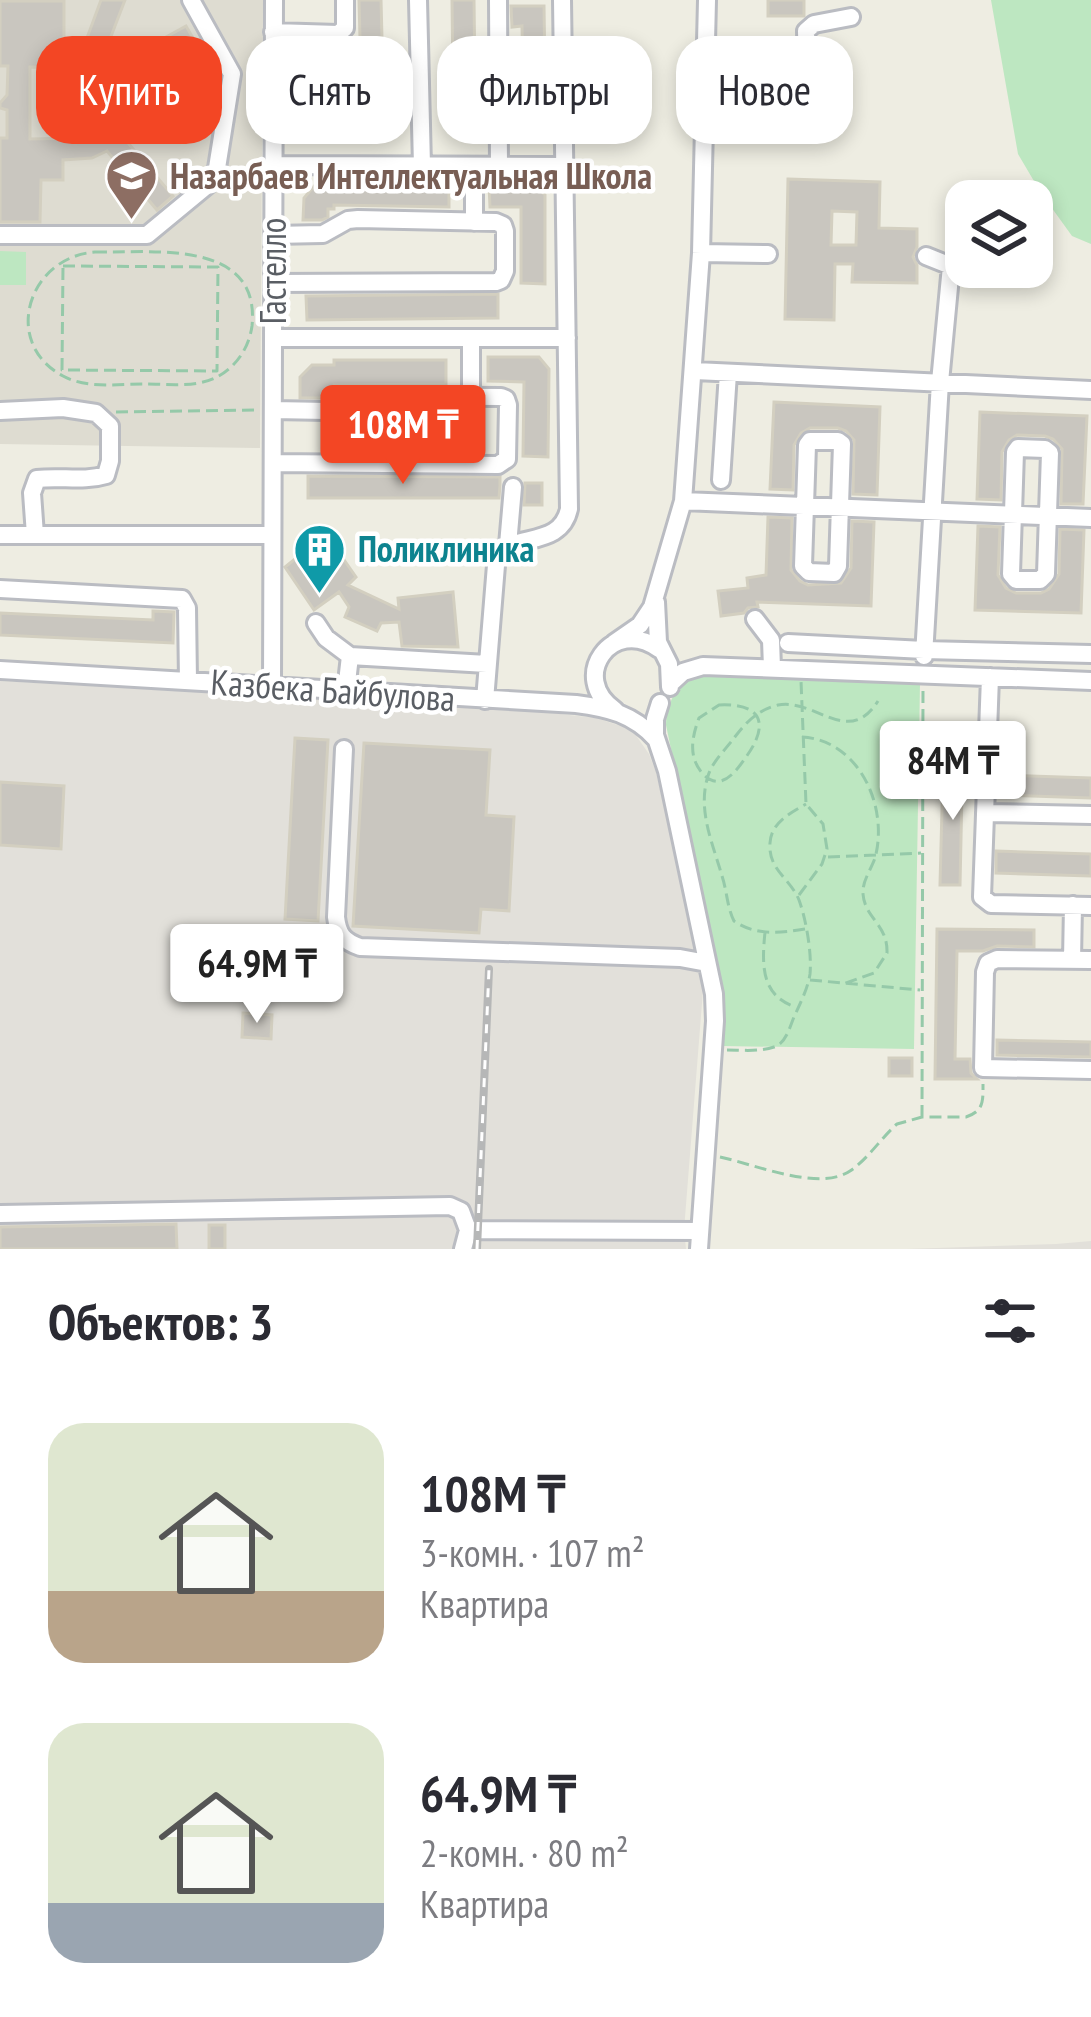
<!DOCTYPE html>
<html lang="ru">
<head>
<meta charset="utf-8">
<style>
	body { margin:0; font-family:"PT Sans Narrow",sans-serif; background:#f2f2f3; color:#2b2b33; height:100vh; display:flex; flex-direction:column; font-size:45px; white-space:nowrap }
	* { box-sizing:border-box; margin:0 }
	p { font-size:39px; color:#7c7c81 }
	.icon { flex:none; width:66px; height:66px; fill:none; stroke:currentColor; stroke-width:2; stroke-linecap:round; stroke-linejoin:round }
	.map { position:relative; height:1249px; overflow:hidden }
	.details { display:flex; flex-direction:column; background:#fff; flex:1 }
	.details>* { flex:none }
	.banner { position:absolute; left:36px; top:36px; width:1020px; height:108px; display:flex; gap:24px }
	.fabs { position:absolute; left:945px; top:180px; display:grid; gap:24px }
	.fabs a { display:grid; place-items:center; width:108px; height:108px; border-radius:24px; background:#fff; box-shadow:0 6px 18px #0003; font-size:60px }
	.price { position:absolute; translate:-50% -102px; padding:0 27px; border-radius:12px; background:#fff; color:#222; font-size:39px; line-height:78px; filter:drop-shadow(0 3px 6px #0008) }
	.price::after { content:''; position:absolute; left:50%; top:72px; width:36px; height:27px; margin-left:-18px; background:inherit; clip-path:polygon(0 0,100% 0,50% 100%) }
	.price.active { background:#f34624; color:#fff }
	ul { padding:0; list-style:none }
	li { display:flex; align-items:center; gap:36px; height:300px; padding:0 48px }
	li span { display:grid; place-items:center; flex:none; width:336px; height:240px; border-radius:36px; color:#555 }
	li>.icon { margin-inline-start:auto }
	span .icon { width:144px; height:144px; fill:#fffc; stroke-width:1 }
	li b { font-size:51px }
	h2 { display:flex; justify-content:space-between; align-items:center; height:144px; padding:0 48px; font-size:51px }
	.pill { padding:0 42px; border-radius:36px; background:#fff; box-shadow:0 6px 18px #0003; font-size:42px; line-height:108px }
	.pill.active { background:#f34624; color:#fff }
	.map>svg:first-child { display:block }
	.industrial { fill:#e2e0da }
	.education { fill:#dedcd1 }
	.green { fill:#bde7c1 }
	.building { fill:#c9c6bf; stroke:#d3cfc0; stroke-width:3; fill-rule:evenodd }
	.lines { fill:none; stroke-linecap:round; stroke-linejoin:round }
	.minor-casing { stroke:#babcc2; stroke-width:22 }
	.path { stroke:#95c9a9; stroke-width:3; stroke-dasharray:12 6; stroke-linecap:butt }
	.minor { stroke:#fff; stroke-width:16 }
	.rail-casing { stroke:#b6b7b7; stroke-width:8 }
	.rail { stroke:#fff; stroke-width:3; stroke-dasharray:9; stroke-linecap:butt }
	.labels { text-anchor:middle; stroke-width:9; stroke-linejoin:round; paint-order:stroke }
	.education-label { font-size:36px; font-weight:bold; fill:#785e54; stroke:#fff; text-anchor:start }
	.street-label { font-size:36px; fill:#5a5e64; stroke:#fff }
	.culture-label { font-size:36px; font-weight:bold; fill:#0d838f; stroke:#fff; text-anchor:start }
</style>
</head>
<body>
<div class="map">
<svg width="1091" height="1249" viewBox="0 0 1091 1249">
	<rect width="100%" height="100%" fill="#eeede2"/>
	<path class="industrial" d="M0,681L525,710L596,718L627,728L635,734L649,754L656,772L704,978L684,1230L686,1249H0Z
		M1091,1241V1249H906L1056,1244Z"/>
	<path class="education" d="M0,0H263L260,448L0,444Z"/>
	<path class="green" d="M991,0H1091V244L1072,236L1041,193L1018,154Z
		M0,251L26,252V285H0Z
		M699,672L920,683L914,1049L723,1046L724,1002L666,725C667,699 678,685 699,672Z"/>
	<path class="building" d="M101,0H125L105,52L119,63L186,26L197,45L131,82L134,100L211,112L207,133L132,121L123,137L173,196L157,210L107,151L92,158L63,160V180H41L40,222H0V138H7V110L0,108V103L7,95L8,66H0V1H64V45L84,46ZM30,67L81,68L101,78L95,105L103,127L81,138L30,139Z
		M359,0H381L382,38H360Z
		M452,0H474L475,81H453Z
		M768,0H804V16H768Z
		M511,6H544L546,140H524L522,26L512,27Z
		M788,179L880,182L879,228L917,229V247L913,257L917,265V283L852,282L853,264H835L834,320L785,319ZM832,211L857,212L856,245H831Z
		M335,181L449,183V207L334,205V209H328V217L322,220H303L304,198L314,186L335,187Z
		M489,185H534L545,195V284L521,283V207H490Z
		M498,294V318L307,320L306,296Z
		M488,357H539L549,369L548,457L523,456L524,382L488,381Z
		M334,360H446V384L334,385V390L325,391L323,398H300V377L312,365H334Z
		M774,402L880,407L877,495L853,494L854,440L846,431L838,428H810L801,433L794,445L793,490L770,489Z
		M980,412L1087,416L1083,504H1061L1062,449L1053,439L1045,436L1017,435L1009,440L1002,452L1001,500L977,499Z
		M308,476L500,477V485L499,498H308Z
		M525,483H542V505H524Z
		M768,517L792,518L791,570L800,581L808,585L841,583L851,568L852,521L874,522L871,606L757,602L758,607L748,608L744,613L721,616L718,591L748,588L747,578L766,575Z
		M978,526L1000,527L998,575L1006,588L1016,593H1041L1049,589L1059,574L1060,529L1084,530L1081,613L975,610Z
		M326,534L356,577L348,585L399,609L398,598L453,592L458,647L402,646L399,622L381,623L377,631L345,617L349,607L339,592L314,610L285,567Z
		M153,611L174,612L173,643L0,635V613L153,620Z
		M295,738L328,740L318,921L285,919Z
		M364,743L490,750L486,815L514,817L509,911L481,909L479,933L353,926Z
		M943,770L974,771L973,793L962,792L960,885H940Z
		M1004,775L1091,778V798L1003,795Z
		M0,782L64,786L61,849L0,845Z
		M996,851L1091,854V876L996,873Z
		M937,929L1034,930V947L997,946L983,951H957L955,1059H970L971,1073L977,1079H935Z
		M243,1013L272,1015L271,1039L242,1037Z
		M997,1040L1091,1042V1057L997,1055Z
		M889,1058H912V1076H889Z
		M176,1224L177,1249H0V1227Z
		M209,1225H225V1249H209Z"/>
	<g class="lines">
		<defs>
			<path id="minor" d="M418,0L422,166
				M498,0L499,166
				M273,32L338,34L345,28V0
				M707,86L795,75L807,68L806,31L814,24L851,17
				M273,165L563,166
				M474,166V222
				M0,235H147L210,183L217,168L232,74L191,0
				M701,253L768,254
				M926,256L951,266L940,382
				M273,283L496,282L501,280L505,271V231L503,225L496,222L358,219L348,220L323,234L273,235
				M273,338H567
				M471,338V397
				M695,371L1091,390
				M0,411L63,408L96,413L110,426V461L106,475C83,482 61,476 37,479L32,493L35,535
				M810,441H838L842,444L838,566L834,573L809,572L803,566L807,445Z
				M1018,448L1045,449L1050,453L1046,574L1040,580H1016L1011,574L1015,452Z
				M273,463L498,465L507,459L508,405L506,399L501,397L354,396L346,397L327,411L273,410
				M721,480L728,373
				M683,501L1091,518
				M0,535H272
				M508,545L513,487
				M0,589L182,599L187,608L188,681
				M656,602L658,642L669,664L670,687
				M755,619L771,640L772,668
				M316,623L326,638L350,656
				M614,643L640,625L652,607L683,501L701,253L707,0
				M788,643L924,650L1091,654
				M924,656L940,382
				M0,670L576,704C608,708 633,714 656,739
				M990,677L982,897L991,904L1091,906
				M670,684L683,672L703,666L1091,681
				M272,686L274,0
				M346,691L350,656L487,664
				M485,700L497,553C520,534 561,546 569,509L562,0
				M660,703L655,719V735L667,771L714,994L715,1021L699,1249
				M615,710C568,678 612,615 659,649
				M344,749L336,917C338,934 343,941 360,947L680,958L707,963
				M985,813L1091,815
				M1072,960L1073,905
				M1091,960L997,959L988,963L985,972L983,1068L1091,1070
				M0,1214L450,1206L461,1211L468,1230L700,1231
				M463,1249L468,1230"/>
		</defs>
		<use href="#minor" class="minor-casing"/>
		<path class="path" d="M95,252C151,253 261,238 252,326C249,348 236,367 217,377C196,388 168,384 144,384C118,384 87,389 63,376C1,343 28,257 95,252Z
			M63,266L218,267L217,371L62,370Z
			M116,412L257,410
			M719,705C762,703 770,724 746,757C735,773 720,793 702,773C688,756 692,737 699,718Z
			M802,737C859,740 889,807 875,858C871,870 862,881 863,894C865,919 888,924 887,953L874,973L843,984
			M828,857L921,853
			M799,895L822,864L827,849L823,824L806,804L801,681
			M805,929C780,933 756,936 734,921C727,907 727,891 722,876C713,844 697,810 708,776C712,762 726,749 734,738C746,722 758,710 778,705C816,698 848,748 878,701
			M765,932C762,963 760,996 796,1007
			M810,980L920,990
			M727,1050C742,1050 759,1052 774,1047C786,1043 789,1029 794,1017C800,1004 808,988 810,974C812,953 806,919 799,900C790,878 768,870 770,843C771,823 790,813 806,804
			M922,1117L923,686
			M720,1157C754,1164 819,1192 850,1171C868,1159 881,1138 897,1124L922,1117H966C984,1111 983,1101 983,1084"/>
		<use href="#minor" class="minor"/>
		<defs>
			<path id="rail" d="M477,1249L489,969"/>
		</defs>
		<use href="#rail" class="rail-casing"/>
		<use href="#rail" class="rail"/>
	</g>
	<defs>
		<symbol id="school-pin" viewBox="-11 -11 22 30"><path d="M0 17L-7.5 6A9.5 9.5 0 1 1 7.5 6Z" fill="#8d6e63" stroke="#fff"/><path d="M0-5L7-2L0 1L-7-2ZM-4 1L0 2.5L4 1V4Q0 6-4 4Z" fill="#fff"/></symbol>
		<symbol id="building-pin" viewBox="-11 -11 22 30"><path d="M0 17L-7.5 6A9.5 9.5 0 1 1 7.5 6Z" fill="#0f9aa8" stroke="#fff"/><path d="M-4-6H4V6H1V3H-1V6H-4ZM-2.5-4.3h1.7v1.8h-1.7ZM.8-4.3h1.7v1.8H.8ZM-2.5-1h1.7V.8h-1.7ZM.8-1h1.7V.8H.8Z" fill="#fff"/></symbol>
	</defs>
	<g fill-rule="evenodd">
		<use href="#school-pin" x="102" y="146" width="59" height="81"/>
		<use href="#building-pin" x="290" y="520" width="59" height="81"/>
	</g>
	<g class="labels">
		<g class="education-label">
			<text x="170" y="189">Назарбаев Интеллектуальная Школа</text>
		</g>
		<g class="street-label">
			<text transform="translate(273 271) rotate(-90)" y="13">Гастелло</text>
			<text transform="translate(333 690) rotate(4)" y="13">Казбека Байбулова</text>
		</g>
		<g class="culture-label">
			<text x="358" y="562">Поликлиника</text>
		</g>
	</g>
</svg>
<div class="fabs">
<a><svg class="icon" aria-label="layers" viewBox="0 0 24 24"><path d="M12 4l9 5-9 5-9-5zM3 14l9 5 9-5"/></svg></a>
</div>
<b class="price active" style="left:403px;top:487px">108M ₸</b>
<b class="price" style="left:953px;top:823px">84M ₸</b>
<b class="price" style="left:257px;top:1026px">64.9M ₸</b>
<div class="banner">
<a class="pill active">Купить</a>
<a class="pill">Снять</a>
<a class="pill">Фильтры</a>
<a class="pill">Новое</a>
</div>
</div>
<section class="details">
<h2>Объектов: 3<svg class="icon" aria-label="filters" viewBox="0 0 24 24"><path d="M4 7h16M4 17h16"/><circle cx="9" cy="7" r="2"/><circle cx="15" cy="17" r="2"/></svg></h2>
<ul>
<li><span style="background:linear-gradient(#dfe7d0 70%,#b9a48a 0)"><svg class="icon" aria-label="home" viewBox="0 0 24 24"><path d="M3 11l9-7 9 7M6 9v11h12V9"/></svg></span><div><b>108M ₸</b><p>3-комн. · 107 m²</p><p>Квартира</p></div></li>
<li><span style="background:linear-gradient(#dfe7d0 75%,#9aa5b1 0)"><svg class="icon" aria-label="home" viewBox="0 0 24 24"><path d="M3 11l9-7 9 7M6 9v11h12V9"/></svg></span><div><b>64.9M ₸</b><p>2-комн. · 80 m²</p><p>Квартира</p></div></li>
</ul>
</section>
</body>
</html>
